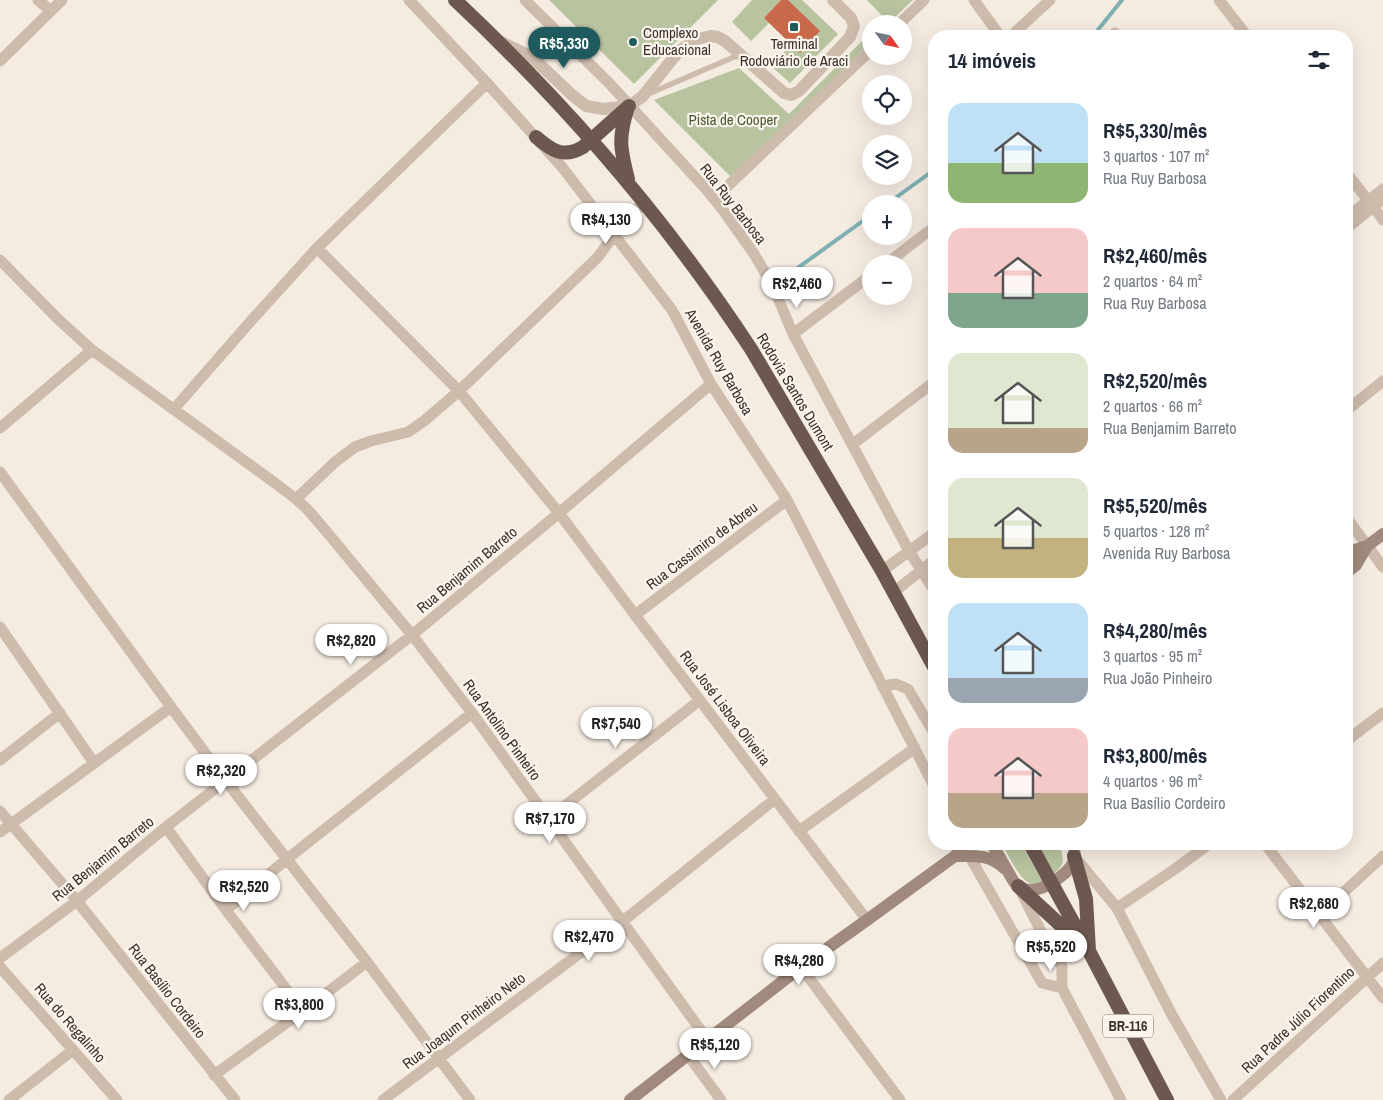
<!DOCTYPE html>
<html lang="pt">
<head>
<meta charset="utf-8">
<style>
	body { margin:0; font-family:"Archivo Narrow",sans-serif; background:#f6f6f7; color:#1f2937; height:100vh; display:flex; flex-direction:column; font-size:19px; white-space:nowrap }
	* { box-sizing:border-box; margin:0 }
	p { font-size:16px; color:#747a83 }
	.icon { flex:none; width:28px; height:28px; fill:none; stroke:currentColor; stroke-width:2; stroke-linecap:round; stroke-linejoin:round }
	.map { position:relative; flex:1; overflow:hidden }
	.details { position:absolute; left:928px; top:30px; width:425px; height:820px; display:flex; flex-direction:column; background:#fff; border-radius:20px; box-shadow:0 5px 20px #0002 }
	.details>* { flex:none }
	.needle { width:32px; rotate:123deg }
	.tools { position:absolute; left:862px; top:15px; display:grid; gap:10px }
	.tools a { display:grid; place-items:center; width:50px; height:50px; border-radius:50%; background:#fff; box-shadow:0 5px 20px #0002; font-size:25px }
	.price { position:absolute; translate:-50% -42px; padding:0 11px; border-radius:18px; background:#fff; color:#222; font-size:16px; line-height:32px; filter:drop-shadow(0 1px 2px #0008) }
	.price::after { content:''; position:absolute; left:50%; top:30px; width:15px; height:11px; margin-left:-8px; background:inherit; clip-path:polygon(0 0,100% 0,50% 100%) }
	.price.active { background:#1f5a5e; color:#fff }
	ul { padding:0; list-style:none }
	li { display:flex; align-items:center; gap:15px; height:125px; padding:0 20px }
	li span { display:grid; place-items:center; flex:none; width:140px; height:100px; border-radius:15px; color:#555 }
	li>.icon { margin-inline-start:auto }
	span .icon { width:60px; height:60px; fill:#fffc; stroke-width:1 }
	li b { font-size:21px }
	h2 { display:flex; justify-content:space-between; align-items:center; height:60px; padding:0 20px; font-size:21px }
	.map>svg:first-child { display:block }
	.green { fill:#b8c4a0 }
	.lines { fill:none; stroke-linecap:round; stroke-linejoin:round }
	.stream { stroke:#7fb0b2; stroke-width:4 }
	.building { fill:#c8694b }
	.service { stroke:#cdbbac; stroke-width:5.5 }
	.minor { stroke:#cdbbac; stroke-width:11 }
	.tertiary { stroke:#cdbbac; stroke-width:12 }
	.secondary { stroke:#a18a7d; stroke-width:12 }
	.trunk { stroke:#6c584f; stroke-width:14 }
	.poi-dot { fill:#1f5a5e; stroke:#fbf5ee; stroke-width:2 }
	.labels { text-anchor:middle; stroke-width:4.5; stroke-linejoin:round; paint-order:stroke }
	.shield { fill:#fbf5ee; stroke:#756b66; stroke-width:1 }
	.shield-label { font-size:14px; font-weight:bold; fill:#3b302b }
	.poi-label { font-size:15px; fill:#3b302b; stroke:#fbf5ee; text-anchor:start }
	.park-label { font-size:15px; fill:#4a5a2e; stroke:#fbf5ee }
	.street-label { font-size:15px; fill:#3b302b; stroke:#fbf5ee }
</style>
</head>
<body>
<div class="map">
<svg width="1383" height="1100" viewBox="0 0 1383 1100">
	<rect width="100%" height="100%" fill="#f4ebe1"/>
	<path class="green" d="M549,0H718L634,84Z
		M752,0H781L764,18L769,23L751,41L732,22Z
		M788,0H802L838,34L790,83L771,66L792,44Z
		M867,0H913L889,23Z
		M871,32V42L734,180L654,100L739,68L789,114Z
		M1002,844H1021L1043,882C1039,884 1035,886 1031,884C1019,880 1008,854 1002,844Z
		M1037,844H1059C1063,857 1067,864 1054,873Z"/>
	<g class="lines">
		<path class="stream" d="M1093,36L1122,0
			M887,204L934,170
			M781,280L871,215"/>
	</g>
	<path class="building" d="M781,0H788L820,31L800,53L764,18Z"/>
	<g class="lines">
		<path class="service" d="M648,94L741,54"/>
		<path class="minor" d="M38,0L51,11
			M409,0L487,83L562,167L672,310L711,384L787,500L934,786
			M525,0L610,84L705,188L723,210L754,254L773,286L793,334L909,551L934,590
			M974,0L1000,36
			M1219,0L1247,36
			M899,24L924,0
			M1115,33L1118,36
			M1011,36L1050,0
			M0,61L62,0
			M1346,172L1383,220
			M714,199L871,50
			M1346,218L1383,189
			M1346,229L1383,199
			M317,248L459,391L559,513L635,615L867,920
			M0,260L58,319L92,350L275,483L296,499L307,509L326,531L412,635L472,713L707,1039
			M886,264L934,227
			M793,334L871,275
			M174,409L250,322L317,248L487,83
			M1346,411L1383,381
			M0,428L92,350
			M853,444L934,382
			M0,472L171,707L226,781L367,962L470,1100
			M296,499L335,462L355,447L371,441L408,432L424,421L459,391L597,258L625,221L644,202
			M1346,517L1383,567
			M882,571L934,533
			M894,592L934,560
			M635,615L787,500
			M0,627L94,763
			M882,686L896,684L908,689L934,733
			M1346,741L1383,713
			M0,760L60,713
			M0,811L77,901L235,1100
			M548,819L700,700
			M166,827L226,910L303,1011
			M799,831L915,748
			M0,832L171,707
			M1265,844L1383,998
			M966,850L1042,983L1062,988L1121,1100
			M1074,856L1117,908L1172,1015L1221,1100
			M1020,890L1045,939L1062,966V988
			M1117,908L1175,869L1209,844
			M226,910L287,859L472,713
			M1320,914L1383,856
			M0,958L77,901L166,827L412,635L559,513L711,384
			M0,967L117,1100
			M801,967L900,1100
			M688,1055L721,1100
			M214,1075L303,1011L367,962
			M9,1100L73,1050
			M383,1100L623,921L775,799
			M1233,1100L1383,963"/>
		<path class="tertiary" d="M501,42L532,57L572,95L586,106L604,109L629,106L642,97L679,51L697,39L711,36L718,37L725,41L784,93L791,95L799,91L850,37L854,26L851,18L833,0"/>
		<path class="secondary" d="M1346,554L1349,552L1367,546L1383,534
			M1346,573L1356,565L1367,546
			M992,844L1014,882C1027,896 1043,889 1056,880C1063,875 1069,871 1073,863C1075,857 1075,850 1073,844
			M955,856C973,856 989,854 1004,868
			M630,1100L801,967L867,920L955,856L964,844"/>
		<path class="trunk" d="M455,0C567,105 667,221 751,349L882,571L934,667
			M536,137C551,150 563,159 583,147L629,106
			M628,179C620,148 618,138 628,107
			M1030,844L1089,951L1167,1100
			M1074,856L1086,899L1089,951
			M1018,886L1079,942"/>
	</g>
	<g class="poi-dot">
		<rect x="789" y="22" width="10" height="10" rx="2.5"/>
		<circle cx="633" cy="42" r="5"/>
	</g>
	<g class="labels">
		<rect class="shield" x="1103" y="1014.5" width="50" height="23" rx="4"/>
		<g class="shield-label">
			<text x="1128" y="1031">BR-116</text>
		</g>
		<g class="poi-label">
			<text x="643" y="38">Complexo<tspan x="643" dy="17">Educacional</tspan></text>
			<text x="794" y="49" text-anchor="middle">Terminal<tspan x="794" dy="17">Rodoviário de Araci</tspan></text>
		</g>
		<g class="park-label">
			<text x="733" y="125">Pista de Cooper</text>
		</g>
		<g class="street-label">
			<text transform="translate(733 204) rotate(52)" y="5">Rua Ruy Barbosa</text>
			<text transform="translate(719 362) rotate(60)" y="5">Avenida Ruy Barbosa</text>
			<text transform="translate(795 392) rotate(59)" y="5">Rodovia Santos Dumont</text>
			<text transform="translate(702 546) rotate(-37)" y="5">Rua Cassimiro de Abreu</text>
			<text transform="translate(467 570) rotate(-40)" y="5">Rua Benjamim Barreto</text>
			<text transform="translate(725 708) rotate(53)" y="5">Rua José Lisboa Oliveira</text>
			<text transform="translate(502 730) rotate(54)" y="5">Rua Antolino Pinheiro</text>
			<text transform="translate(103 859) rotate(-39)" y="5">Rua Benjamim Barreto</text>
			<text transform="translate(167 991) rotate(52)" y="5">Rua Basílio Cordeiro</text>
			<text transform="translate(1298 1020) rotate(-43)" y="5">Rua Padre Júlio Fiorentino</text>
			<text transform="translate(464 1021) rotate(-37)" y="5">Rua Joaqum Pinheiro Neto</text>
			<text transform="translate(70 1023) rotate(49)" y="5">Rua do Regalinho</text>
		</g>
	</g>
</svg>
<div class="tools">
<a><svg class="needle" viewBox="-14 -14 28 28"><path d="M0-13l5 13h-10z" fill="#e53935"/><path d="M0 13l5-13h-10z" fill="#747a83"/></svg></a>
<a><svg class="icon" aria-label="locate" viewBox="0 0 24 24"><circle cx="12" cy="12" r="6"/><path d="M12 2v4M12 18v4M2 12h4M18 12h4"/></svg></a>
<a><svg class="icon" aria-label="layers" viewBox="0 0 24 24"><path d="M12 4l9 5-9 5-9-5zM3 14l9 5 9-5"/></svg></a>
<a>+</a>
<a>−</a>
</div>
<b class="price active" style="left:564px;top:69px">R$5,330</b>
<b class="price" style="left:606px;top:245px">R$4,130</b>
<b class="price" style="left:797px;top:309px">R$2,460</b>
<b class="price" style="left:351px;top:666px">R$2,820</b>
<b class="price" style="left:616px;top:749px">R$7,540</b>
<b class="price" style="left:221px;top:796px">R$2,320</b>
<b class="price" style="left:550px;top:844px">R$7,170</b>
<b class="price" style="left:244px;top:912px">R$2,520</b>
<b class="price" style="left:1314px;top:929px">R$2,680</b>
<b class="price" style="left:589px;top:962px">R$2,470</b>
<b class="price" style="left:1051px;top:972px">R$5,520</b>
<b class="price" style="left:799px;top:986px">R$4,280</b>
<b class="price" style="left:299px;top:1030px">R$3,800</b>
<b class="price" style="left:715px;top:1070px">R$5,120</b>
<section class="details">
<h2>14 imóveis<svg class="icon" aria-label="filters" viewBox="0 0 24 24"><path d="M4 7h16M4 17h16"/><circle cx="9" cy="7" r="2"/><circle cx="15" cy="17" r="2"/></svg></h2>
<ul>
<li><span style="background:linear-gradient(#bfe0f5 60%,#8fb573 0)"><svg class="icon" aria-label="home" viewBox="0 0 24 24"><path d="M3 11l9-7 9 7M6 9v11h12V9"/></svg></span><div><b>R$5,330/mês</b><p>3 quartos · 107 m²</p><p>Rua Ruy Barbosa</p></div></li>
<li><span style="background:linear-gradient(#f6c9c9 65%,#7fa58c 0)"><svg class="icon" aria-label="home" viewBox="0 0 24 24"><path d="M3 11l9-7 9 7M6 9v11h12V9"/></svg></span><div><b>R$2,460/mês</b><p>2 quartos · 64 m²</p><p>Rua Ruy Barbosa</p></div></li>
<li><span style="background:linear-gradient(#dfe7d0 75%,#b9a48a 0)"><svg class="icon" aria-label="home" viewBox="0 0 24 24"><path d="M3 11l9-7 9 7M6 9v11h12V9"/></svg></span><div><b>R$2,520/mês</b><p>2 quartos · 66 m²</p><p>Rua Benjamim Barreto</p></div></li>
<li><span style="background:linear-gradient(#dfe7d0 60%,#c2b280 0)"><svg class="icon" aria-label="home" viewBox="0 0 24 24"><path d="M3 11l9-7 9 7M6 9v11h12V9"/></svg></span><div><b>R$5,520/mês</b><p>5 quartos · 128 m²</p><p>Avenida Ruy Barbosa</p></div></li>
<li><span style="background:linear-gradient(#bfe0f5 75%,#9aa5b1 0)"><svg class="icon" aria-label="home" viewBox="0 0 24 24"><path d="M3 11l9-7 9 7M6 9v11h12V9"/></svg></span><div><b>R$4,280/mês</b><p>3 quartos · 95 m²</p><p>Rua João Pinheiro</p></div></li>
<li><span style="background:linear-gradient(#f6c9c9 65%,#b9a48a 0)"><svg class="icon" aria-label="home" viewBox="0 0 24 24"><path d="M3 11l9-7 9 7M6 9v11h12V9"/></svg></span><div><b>R$3,800/mês</b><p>4 quartos · 96 m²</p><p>Rua Basílio Cordeiro</p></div></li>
</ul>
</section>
</div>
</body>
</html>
